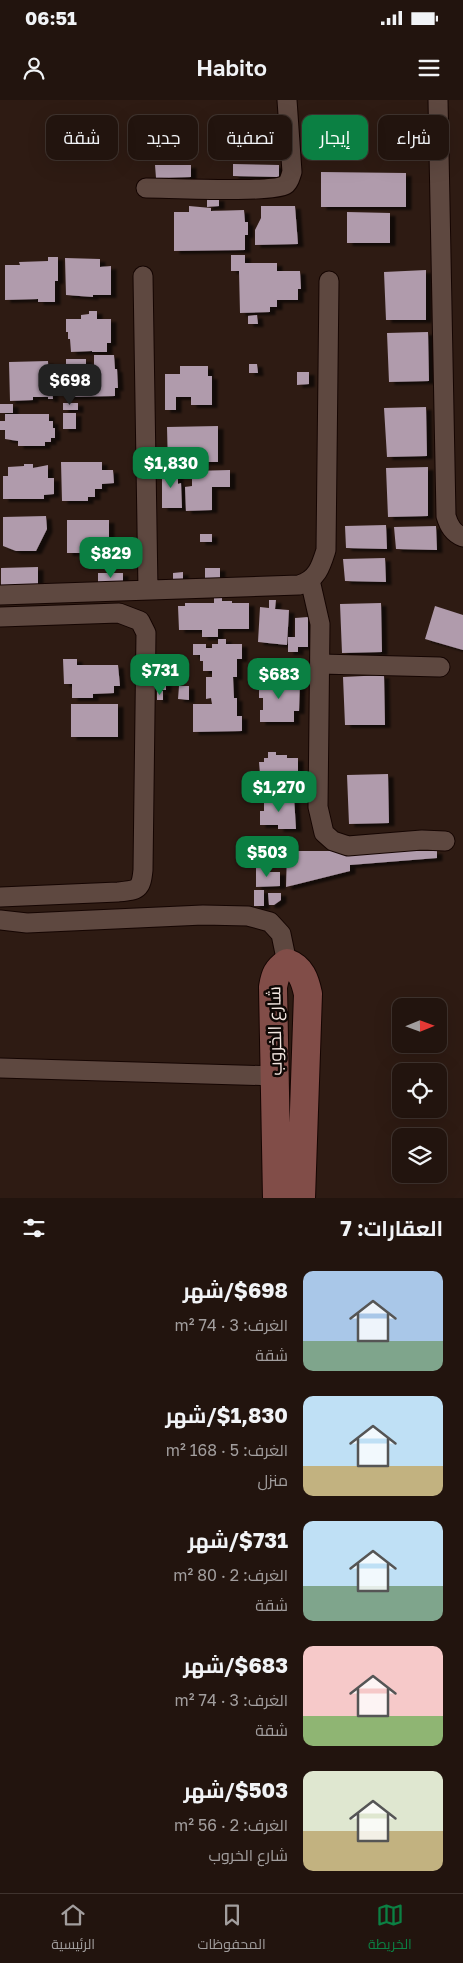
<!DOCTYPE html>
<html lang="ar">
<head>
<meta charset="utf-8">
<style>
	body { margin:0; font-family:"Golos Text",Cairo,sans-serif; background:#2e211c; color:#f1f3f6; direction:rtl; height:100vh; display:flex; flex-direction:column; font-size:19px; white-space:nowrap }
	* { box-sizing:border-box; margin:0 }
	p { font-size:16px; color:#a29e9e }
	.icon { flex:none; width:28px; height:28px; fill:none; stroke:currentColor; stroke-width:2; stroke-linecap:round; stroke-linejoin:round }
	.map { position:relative; height:1098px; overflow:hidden; direction:ltr }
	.side { display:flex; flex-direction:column; background:#22140e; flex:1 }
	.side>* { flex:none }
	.top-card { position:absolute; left:15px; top:15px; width:434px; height:45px; direction:rtl; display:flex; gap:10px }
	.needle { width:32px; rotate:89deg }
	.tools { position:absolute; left:392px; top:898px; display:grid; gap:10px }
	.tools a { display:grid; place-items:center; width:55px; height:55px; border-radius:10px; background:#22140e; box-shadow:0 5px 20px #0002,0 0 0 1px #3f332e; font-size:25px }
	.price { position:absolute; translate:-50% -42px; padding:0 11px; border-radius:10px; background:#0b8043; color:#fff; font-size:16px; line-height:32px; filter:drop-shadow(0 1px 2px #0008) }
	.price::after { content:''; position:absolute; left:50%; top:30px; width:15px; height:11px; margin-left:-8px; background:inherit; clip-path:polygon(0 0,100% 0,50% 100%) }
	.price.current { background:#222; color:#fff }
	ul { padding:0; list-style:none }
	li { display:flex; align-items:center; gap:15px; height:125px; padding:0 20px }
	li span { display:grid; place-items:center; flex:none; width:140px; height:100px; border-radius:10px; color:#555 }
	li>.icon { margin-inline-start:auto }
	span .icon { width:60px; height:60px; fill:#fffc; stroke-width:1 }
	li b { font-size:21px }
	h2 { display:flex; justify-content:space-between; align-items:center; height:60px; padding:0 20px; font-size:21px }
	.pill { padding:0 18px; border-radius:10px; background:#22140e; box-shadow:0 5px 20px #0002,0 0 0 1px #3f332e; font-size:18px; line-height:45px }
	.pill.current { background:#0b8043; color:#fff }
	.status { display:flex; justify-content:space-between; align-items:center; height:35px; padding:0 25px; background:#22140e; direction:ltr }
	.status svg { height:14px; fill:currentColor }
	header { display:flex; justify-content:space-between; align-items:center; height:65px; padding:0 20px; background:#22140e; font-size:22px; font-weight:600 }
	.tab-bar { display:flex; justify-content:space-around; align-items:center; height:70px; border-top:1px solid #3f332e; background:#22140e; font-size:14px; color:#a29e9e }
	.tab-bar a { display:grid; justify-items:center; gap:2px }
	.tab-bar .current { color:#0b8043 }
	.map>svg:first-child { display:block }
	.building { fill:#b09bac; filter:url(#shadow) }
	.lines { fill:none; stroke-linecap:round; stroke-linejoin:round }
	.street-casing { stroke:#150502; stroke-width:21 }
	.secondary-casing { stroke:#150502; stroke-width:30 }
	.street { stroke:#5e4840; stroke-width:19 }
	.secondary { stroke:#814d48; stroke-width:28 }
	.labels { text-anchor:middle; stroke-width:5; stroke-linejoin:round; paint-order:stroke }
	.street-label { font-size:18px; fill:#f3e6e0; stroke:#100805 }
</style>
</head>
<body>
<div class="status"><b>06:51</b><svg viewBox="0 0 49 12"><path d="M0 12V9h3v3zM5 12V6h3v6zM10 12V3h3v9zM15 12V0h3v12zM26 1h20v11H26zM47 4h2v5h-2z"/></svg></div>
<header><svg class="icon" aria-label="menu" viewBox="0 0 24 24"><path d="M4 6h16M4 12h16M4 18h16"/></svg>Habito<svg class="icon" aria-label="person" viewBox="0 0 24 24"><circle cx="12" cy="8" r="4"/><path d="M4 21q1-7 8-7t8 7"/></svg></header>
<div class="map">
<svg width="463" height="1098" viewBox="0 0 463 1098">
	<defs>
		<filter id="shadow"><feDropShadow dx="5.5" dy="3" stdDeviation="1" flood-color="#0009"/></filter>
	</defs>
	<rect width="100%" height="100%" fill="#2e1b13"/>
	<path class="building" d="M233,64L279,65V77L233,76Z
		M155,65H191V77L156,78Z
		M321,72L406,73V107H321Z
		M207,98H219V106L207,107Z
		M189,106L211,108V111L244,110L245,122H248V135H245V150L174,151V112H189Z
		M261,106H295L298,144L255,145V130L261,118Z
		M347,112L390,113V143H347Z
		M231,155H245V163H277V171H300L301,189H298V200H277V207H270V212L240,213L239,171H231Z
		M48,157H58V181H55V202H38V199L5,200V165H20L19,162L48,161Z
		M65,158L100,159V167L111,166V195H93V197L66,195Z
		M426,170V220H386L384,172Z
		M89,211H97V219H111V243H107V252H92V251L71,252L70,239H68V232H66V219H81V215L89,214Z
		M257,215L258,224H248V216Z
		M428,232L429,281L389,282L387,233Z
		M94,255H114L115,269H117L118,288H115V296L66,297V259H86V265H94Z
		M48,261L49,286L52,285L53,299H48V297H33V300L10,301L9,262Z
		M249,264H257L258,273H249Z
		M180,266H208V276H212V305H191V297H176V310H165V274H180Z
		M297,272H309V284L297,285Z
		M63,303H78V310H63Z
		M0,304H13V313H0Z
		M426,307L427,356L387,357L384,308Z
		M63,313H76V329H63Z
		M5,314H49V321H53V328H55V338H51V342H45V346H18V341L5,339V330H0V321H5Z
		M218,326V362H201V366L168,367L167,327Z
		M61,362H102V370H113L114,383L102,384V389H95V397H88V401H62Z
		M24,364H33V368L48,365V378H54V394L44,395V399H3V376H8V367L24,366Z
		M428,367V416L388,417L386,368Z
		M162,369H178V384L181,383L182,408H162Z
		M230,370V387H212V410L186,411L185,387L192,386V371Z
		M46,416L47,429L36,451H16L3,446V417Z
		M67,420H109V453H67Z
		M386,425L387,449L346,448L345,426Z
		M436,426L437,450L396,449L394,427Z
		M200,434H212V442H200Z
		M385,458L386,482L345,481L343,459Z
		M38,467V487H1V468Z
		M205,468H220V483H205Z
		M183,472V483H173V473Z
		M98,473H123V485H98Z
		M214,498H222V501H232V503H249V529H218V537H202V530H179L178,506H185V503H214Z
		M269,500H276L275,509L289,510L287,545L258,542L260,507L269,508Z
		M381,503L382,552L342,553L340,504Z
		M435,506L463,515V550L425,539Z
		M308,517V547H298V552H288V537H295V518Z
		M218,539H226V544H242V559H237V577H233L234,598H237V616H242V631L193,632V604H212L211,598L206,599V577H212V571H203V561H200V555H193V544H206V548H212V544H218Z
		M63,559H77V565H118L120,586H114V593L93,594V598H72V584H64Z
		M163,568V577H156V569Z
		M384,575L385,625H345L343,577Z
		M265,576L274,577V581H300L299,611H294V622H260V610H263V598H259V585H265Z
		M155,581H166V590H156Z
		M179,586H189V600L178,599Z
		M157,591H163V600H157Z
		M71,604H118V637H71Z
		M268,652H276V655H287V658H298V671H293V680H281V690H271V687H261L259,662H264V658H268Z
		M388,674L389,723L349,724L347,675Z
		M264,697H294L296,729H278V725H260V711H264Z
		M268,745V753L255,754V746Z
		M272,745H281V753H272Z
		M287,751H437V758L350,765V771L286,787Z
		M256,766H265V772H280V786L256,787Z
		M254,790H264V806H254Z
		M268,793H281V800L274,805H269Z"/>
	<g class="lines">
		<defs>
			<path id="street" d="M438,0L446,416C449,426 453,433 463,437
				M146,88C168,88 272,93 285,85C290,82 290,77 292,72L287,0
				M143,176L148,490
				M310,480L320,524L318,707L324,733L333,741L348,746L422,740L445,741
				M0,495L299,485C317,480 321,466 326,450L329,181
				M0,517L119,513L140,521L146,533L143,770C141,790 138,790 118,792L0,797
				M320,564L440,567
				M0,820L27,823L203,815L248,816L270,822L281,834L287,863
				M0,968L276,976"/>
			<path id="secondary" d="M277,1098L273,887C275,875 277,870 287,863C301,868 305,880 308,894L301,1098"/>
		</defs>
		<use href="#street" class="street-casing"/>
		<use href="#secondary" class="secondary-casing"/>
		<use href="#street" class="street"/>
		<use href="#secondary" class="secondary"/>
	</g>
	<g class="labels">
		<g class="street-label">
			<text transform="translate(275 931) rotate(-91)" y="6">شارع الخروب</text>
		</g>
	</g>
</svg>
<div class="tools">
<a><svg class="needle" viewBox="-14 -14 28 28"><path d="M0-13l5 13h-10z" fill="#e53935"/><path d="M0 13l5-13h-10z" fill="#a29e9e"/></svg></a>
<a><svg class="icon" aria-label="locate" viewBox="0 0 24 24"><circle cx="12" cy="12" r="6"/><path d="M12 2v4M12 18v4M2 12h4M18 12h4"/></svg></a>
<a><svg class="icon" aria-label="layers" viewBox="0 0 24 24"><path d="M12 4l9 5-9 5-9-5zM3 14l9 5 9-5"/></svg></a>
</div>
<b class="price current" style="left:70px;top:306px">$698</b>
<b class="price" style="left:171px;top:389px">$1,830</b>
<b class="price" style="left:111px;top:479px">$829</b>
<b class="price" style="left:160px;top:596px">$731</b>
<b class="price" style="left:279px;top:600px">$683</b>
<b class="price" style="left:279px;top:713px">$1,270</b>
<b class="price" style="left:267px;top:778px">$503</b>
<div class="top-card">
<a class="pill">شراء</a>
<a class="pill current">إيجار</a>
<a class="pill">تصفية</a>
<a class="pill">جديد</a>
<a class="pill">شقة</a>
</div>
</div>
<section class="side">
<h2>العقارات: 7<svg class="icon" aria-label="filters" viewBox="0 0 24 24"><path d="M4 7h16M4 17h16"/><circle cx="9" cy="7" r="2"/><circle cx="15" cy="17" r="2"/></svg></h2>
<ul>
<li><span style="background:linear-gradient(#a9c7e8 70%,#7fa58c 0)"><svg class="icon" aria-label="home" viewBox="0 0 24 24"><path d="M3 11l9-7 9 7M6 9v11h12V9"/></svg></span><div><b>$698/شهر</b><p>الغرف: 3 · 74 m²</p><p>شقة</p></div></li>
<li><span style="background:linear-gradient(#bfe0f5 70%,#c2b280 0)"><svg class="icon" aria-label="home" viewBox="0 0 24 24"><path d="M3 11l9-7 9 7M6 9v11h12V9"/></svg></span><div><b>$1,830/شهر</b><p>الغرف: 5 · 168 m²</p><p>منزل</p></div></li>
<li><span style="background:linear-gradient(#bfe0f5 65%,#7fa58c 0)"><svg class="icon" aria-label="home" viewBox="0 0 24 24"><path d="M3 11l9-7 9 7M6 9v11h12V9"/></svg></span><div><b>$731/شهر</b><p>الغرف: 2 · 80 m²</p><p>شقة</p></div></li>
<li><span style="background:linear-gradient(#f6c9c9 70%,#8fb573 0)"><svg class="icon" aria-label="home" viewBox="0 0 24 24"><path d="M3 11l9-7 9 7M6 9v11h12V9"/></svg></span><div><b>$683/شهر</b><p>الغرف: 3 · 74 m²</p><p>شقة</p></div></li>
<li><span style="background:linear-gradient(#dfe7d0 60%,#c2b280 0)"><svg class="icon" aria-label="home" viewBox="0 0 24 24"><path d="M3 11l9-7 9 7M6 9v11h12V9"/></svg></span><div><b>$503/شهر</b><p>الغرف: 2 · 56 m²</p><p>شارع الخروب</p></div></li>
</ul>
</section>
<nav class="tab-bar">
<a class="current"><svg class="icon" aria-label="map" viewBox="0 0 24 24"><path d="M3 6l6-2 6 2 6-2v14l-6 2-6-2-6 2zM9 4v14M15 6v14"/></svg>الخريطة</a>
<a><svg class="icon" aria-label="saved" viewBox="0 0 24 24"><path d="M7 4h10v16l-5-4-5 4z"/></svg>المحفوظات</a>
<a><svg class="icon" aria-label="home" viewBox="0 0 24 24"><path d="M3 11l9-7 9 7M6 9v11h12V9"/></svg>الرئيسية</a>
</nav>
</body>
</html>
